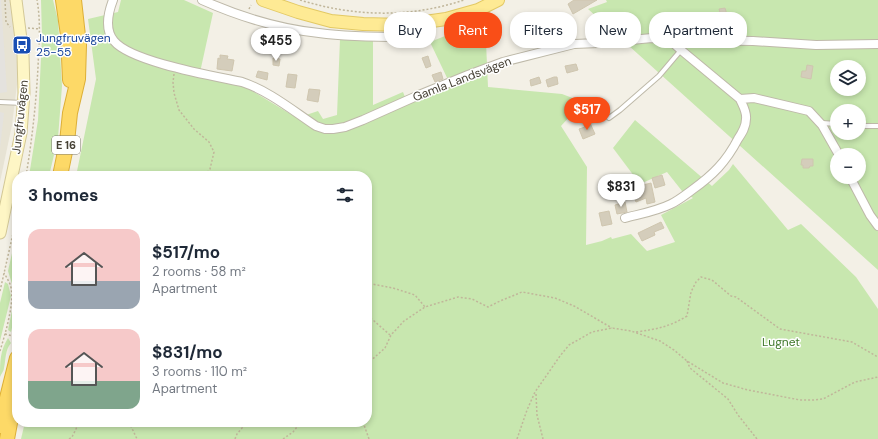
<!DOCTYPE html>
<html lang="en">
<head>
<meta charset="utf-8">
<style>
	body { margin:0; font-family:"DM Sans",sans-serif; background:#f6f6f7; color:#1f2937; height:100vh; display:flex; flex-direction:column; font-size:15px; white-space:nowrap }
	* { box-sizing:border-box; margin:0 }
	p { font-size:13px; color:#747a83 }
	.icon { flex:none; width:22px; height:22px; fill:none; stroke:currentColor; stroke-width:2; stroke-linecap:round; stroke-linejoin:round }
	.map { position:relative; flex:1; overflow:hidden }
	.details { position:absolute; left:12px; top:171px; width:360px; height:256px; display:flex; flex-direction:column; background:#fff; border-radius:16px; box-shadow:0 2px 6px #0003 }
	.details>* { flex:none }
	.hud { position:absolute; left:384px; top:12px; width:380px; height:36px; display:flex; gap:8px }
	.fabs { position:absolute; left:830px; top:60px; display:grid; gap:8px }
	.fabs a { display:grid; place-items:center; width:36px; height:36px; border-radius:50%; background:#fff; box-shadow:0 2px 6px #0003; font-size:20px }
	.price { position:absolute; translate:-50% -34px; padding:0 9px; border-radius:14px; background:#fff; color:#222; font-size:13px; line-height:26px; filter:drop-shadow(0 1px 2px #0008) }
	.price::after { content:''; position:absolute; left:50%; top:24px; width:12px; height:9px; margin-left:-6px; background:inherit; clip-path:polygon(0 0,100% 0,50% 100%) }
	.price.active { background:#f94e17; color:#fff }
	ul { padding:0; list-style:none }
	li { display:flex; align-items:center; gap:12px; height:100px; padding:0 16px }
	li span { display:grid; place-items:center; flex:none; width:112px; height:80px; border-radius:12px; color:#555 }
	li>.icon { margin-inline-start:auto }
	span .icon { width:48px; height:48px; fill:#fffc; stroke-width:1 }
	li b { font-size:17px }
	h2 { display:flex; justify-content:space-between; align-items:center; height:48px; padding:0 16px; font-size:17px }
	.pill { padding:0 14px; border-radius:16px; background:#fff; box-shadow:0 2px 6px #0003; font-size:14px; line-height:36px }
	.pill.active { background:#f94e17; color:#fff }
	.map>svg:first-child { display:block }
	.residential { fill:#e7e3d4 }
	.green { fill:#c8e7af; fill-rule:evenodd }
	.parking { fill:#e4e2de }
	.building { fill:#d4cdbb; stroke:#cfc6af }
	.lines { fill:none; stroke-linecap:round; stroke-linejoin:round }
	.lane-casing { stroke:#beb9a9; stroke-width:6 }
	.street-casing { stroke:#beb9a9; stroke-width:10 }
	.secondary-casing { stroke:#d3c896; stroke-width:13 }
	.primary-casing { stroke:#e3c964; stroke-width:14 }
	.highway-casing { stroke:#ddaf36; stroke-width:16 }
	.path { stroke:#c0b69a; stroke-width:1.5; stroke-dasharray:2 2; stroke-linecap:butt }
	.lane { stroke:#fff; stroke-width:4 }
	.street { stroke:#fff; stroke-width:8 }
	.secondary { stroke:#fef6c5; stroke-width:11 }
	.primary { stroke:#feea94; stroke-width:12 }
	.highway { stroke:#fdd967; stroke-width:14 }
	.labels { text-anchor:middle; stroke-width:3; stroke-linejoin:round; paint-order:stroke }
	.shield { fill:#fff; stroke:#7e7a72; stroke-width:1 }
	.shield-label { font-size:11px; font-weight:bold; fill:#464135 }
	.transit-label { font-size:12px; fill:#164399; stroke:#fff; text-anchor:start }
	.street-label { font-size:12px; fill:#464135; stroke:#fff }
	.park-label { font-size:12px; fill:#3f7729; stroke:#fff }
</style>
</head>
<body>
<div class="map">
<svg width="878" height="439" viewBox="0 0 878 439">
	<rect width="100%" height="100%" fill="#f3f0e6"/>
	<path class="residential" d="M0,0H11L15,35L18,77L12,125L0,182Z"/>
	<path class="green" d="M41,0H53L58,20L62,86L58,138L49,176H29L38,120L42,37Z
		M121,0H184L213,13L199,77L240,85L249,89L297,118L318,111L323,119L337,115L340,39L373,41V105L403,92L407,102L450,84L430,42L485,20L488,87L562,94L583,102L561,126L587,167L586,245L602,241L611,237L612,239L631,234L647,251L675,242L661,215L693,198L682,191L667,172L640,184L613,148L635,120L712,186L729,170L733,164L788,230L801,224L856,277L878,309V439H21L25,422H367V176H76L96,79L88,19L118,12Z
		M606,0H878V270L588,9L607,2ZM837,67H859V89H837ZM837,111H859V133H837ZM837,155H859V177H837Z
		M17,231V306L11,332L8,330L14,301L13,287L8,271Z
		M5,282L8,284L11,296L0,341V303Z
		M8,338L11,343C5,350 6,359 4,368C4,371 1,374 0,377C0,361 0,351 8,338Z"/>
	<path class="parking" d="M0,0H1L7,92L0,93Z
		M0,112L4,113L0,148Z"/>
	<path class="building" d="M574,0H597L573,14L568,4Z
		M725,8L728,18L722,20L719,9Z
		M532,19L534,26L525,28L523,21Z
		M220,55L228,56L227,59L234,60L232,71L217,69L218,58L220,59Z
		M428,56L431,66L426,68L422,58Z
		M273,58L280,59L279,66L273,65Z
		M576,64L578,70L567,73L565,66Z
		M807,65L813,66L811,79L801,77L802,71H806Z
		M258,71L268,73L267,80L256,77Z
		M441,72L443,79L435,82L432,75Z
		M288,74L297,75L295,88L286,87Z
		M539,77L541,83L531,86L530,80Z
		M554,77H557L558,84L548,87L546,80Z
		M309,89L320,90L318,102L307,100Z
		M588,123H590L595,134L583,139L579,129L585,127L584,125Z
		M802,159H813V166H810L809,168H803V165H801Z
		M662,175L665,185L655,188L652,178Z
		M651,183L655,202L647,204L646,198L636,202L633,195L644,190L643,185Z
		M625,202L627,212L617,214L615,205Z
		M609,211L612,224L602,226L599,213Z
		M661,222L664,228L654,232L655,235L642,241L638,233Z"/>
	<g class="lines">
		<defs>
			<path id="lane" d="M0,102L23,103
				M609,118L620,110L659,76L681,50
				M822,123L837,124
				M859,126H878"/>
			<path id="street" d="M113,0C108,13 104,29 114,41C131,62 214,76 242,82C269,91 292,110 316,126L325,129H333L345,127L363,120L419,95L468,75L503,62L574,44L599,43L652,38L690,40L753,41L816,45L878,44
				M202,0C238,16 280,29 319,33C348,37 377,37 405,37
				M670,40L681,50L740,99L754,98L809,111L822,125L839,155
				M850,177L870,215L878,226
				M625,218C640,214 657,211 671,204C679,200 685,195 692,190C713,175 726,162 738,139C742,133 746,127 746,119C747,112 743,106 740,99"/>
			<path id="secondary" d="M0,233L21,133L24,93L23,55L16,0"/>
			<path id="primary" d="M263,0L298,12L331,21L363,24L404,25L446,19L478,10L498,0"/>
			<path id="highway" d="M63,0L68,35L70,80
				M60,176L67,142L70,113L78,79L79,45L74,0
				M0,426L17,358
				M7,439L12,412"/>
		</defs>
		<use href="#lane" class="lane-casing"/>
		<use href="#street" class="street-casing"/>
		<use href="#secondary" class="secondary-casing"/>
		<use href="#primary" class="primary-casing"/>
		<use href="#highway" class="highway-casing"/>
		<path class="path" d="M5,0L6,22L10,27
			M300,0C355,17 410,18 464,0
			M249,9L251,5
			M28,28L40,29
			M412,36L430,32
			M174,74L173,82L174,93L179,110L194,129L209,142L214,152L210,169L205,176
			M26,176C32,140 36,104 38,67C39,44 41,22 37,0
			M367,288L372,284L393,288L415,295L425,307
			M0,291L17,216
			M367,316L373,320L390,335
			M636,332C657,329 669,327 687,316L691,292L696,282L701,277L712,280L731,296L736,297L780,329L852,342L878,357
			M5,334L17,337
			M0,351C5,334 16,300 10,284C8,280 6,276 4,273
			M687,361L690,368L728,399L738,415L757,439
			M367,364L385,348L391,335L404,321L425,307L458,297L472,299L488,307L500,301L522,292L555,298L574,306L612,328
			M536,394L537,415L543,439
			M129,422L137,439
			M363,422L369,439
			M69,439L72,437L77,427L78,422
			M235,439L237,434L247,422
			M283,439L293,432L301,422
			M517,439L527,410L535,392L560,356L569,345L592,332L612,328L631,331L660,341L674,350L687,361L723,383L748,390L800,400H813L823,399L855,382L878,377"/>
		<use href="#lane" class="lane"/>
		<use href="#street" class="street"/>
		<use href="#secondary" class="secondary"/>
		<use href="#primary" class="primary"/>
		<use href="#highway" class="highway"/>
	</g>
	<defs>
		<symbol id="bus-square" viewBox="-11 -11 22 22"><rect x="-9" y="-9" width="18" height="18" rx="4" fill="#1a4fb4" stroke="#fff"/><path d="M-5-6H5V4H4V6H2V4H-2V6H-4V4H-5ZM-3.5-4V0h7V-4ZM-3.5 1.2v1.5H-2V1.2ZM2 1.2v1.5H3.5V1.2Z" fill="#fff"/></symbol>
	</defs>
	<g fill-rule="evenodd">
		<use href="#bus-square" x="11" y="34" width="22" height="22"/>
	</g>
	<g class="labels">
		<rect class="shield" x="52" y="136" width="28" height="18" rx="3"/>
		<g class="shield-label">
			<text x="66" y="149">E 16</text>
		</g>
		<g class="transit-label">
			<text x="36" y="42">Jungfruvägen<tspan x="36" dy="14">25-55</tspan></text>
		</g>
		<g class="street-label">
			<text transform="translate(462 79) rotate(-21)" y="4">Gamla Landsvägen</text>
			<text transform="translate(20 117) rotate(-84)" y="4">Jungfruvägen</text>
		</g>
		<g class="park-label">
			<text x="781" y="346">Lugnet</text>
		</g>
	</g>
</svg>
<div class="fabs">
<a><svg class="icon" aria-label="layers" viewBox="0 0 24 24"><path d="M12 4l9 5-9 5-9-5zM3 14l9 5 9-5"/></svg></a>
<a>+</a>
<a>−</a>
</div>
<b class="price" style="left:276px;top:62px">$455</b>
<b class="price active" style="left:587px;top:131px">$517</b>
<b class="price" style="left:621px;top:208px">$831</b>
<div class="hud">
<a class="pill">Buy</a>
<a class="pill active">Rent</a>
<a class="pill">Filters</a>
<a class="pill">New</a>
<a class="pill">Apartment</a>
</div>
<section class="details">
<h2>3 homes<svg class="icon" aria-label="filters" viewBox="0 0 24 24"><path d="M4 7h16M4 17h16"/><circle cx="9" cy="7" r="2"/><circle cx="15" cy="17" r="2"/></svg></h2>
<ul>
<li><span style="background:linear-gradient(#f6c9c9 65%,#9aa5b1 0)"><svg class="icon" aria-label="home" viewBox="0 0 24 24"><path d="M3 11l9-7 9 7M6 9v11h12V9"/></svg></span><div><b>$517/mo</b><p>2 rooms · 58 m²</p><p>Apartment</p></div></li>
<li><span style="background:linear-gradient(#f6c9c9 65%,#7fa58c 0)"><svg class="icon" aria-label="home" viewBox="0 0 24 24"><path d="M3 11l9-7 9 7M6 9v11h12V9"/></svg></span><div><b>$831/mo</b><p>3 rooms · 110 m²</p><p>Apartment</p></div></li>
</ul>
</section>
</div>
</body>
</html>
